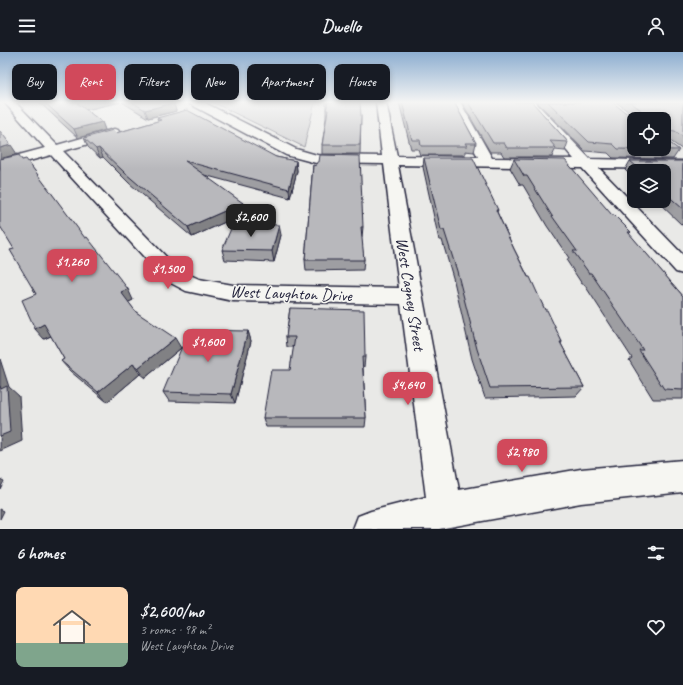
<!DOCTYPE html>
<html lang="en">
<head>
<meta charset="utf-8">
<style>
	body { margin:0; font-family:Caveat,sans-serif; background:#20242c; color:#f1f3f6; height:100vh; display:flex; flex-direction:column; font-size:15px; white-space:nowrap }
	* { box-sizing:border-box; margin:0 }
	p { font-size:13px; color:#9ea1a6 }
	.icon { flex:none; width:22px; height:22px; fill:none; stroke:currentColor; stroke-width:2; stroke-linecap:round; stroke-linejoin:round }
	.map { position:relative; height:477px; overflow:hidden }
	.sheet { display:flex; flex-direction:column; background:#171b24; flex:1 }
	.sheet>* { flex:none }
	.guide { position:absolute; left:12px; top:12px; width:400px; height:36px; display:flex; gap:8px }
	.fabs { position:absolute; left:627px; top:60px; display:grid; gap:8px }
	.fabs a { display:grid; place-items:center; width:44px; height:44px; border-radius:8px; background:#171b24; box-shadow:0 2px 6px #0003; font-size:20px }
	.price { position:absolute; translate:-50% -34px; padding:0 9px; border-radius:8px; background:#d1495b; color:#fff; font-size:13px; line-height:26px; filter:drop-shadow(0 1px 2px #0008) }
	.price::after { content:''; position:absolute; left:50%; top:24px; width:12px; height:9px; margin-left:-6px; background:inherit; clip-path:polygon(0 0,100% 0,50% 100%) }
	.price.selected { background:#222; color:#fff }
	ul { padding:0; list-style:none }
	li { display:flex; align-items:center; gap:12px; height:100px; padding:0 16px }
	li+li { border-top:1px solid #363941 }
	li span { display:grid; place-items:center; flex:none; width:112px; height:80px; border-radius:8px; color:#555 }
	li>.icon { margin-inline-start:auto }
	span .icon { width:48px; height:48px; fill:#fffc; stroke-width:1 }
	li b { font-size:17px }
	h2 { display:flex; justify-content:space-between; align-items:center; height:48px; padding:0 16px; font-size:17px }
	.chip { padding:0 14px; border-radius:8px; background:#171b24; box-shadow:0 2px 6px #0003; font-size:14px; line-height:36px }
	.chip.selected { background:#d1495b; color:#fff }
	header { display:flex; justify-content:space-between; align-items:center; height:52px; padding:0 16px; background:#171b24; font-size:18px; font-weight:800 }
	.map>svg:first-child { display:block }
	.green { fill:#ccccce; stroke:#777784 }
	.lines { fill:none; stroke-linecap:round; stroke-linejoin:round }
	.minor-casing { stroke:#22223b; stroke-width:3 }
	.minor { fill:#f6f6f2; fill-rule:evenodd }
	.wall { fill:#9e9ea2; stroke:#22223b }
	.shaded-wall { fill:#818184; stroke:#22223b }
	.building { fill:#b8b8bc; stroke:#22223b }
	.labels { text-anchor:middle; stroke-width:3; stroke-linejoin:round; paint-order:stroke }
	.street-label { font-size:17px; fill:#22223b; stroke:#f6f6f2 }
</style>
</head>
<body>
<header><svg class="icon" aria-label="menu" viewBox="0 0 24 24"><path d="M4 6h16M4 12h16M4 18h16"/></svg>Dwello<svg class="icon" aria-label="person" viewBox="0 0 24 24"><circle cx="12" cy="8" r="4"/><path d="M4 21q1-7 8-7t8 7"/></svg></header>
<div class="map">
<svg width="683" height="477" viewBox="0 0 683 477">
	<rect width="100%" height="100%" fill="#e9e9e7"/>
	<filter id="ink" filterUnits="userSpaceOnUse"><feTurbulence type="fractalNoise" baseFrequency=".025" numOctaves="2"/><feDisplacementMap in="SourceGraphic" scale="8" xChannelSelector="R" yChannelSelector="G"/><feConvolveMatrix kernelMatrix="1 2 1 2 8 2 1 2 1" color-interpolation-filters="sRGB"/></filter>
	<g filter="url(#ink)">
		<path class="green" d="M212,50H315L304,95Z"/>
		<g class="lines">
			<defs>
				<path id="minor" d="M4,50H15L57,93L114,77L118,78L120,81L118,84L63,99L179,218L199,227L233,233L399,236L384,112L316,111L286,103L190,52L189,50H203L296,97L317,103L382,104L376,50H386L397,104L478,105L450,50H460L492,106L574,107L524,50H535L590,107L683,109V117L599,116L683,203V222L676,220L582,116L398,113L459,438L581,417L683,408V440L581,451L439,477H353L358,464L371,459L426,445L401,252L233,249L186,239L165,228L51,103L0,117V108L45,96Z"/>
			</defs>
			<use href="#minor" class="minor-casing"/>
			<use href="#minor" class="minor"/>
		</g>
		<path class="wall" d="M39,50H120L86,58L102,70L105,78L78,86Z
			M122,50H172L176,59L148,66Z
			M326,50L361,63L360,102H322V93L326,66Z
			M399,50H454L476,91L474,100L465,99V103H420L418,97H411Z
			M462,50H532L568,90L565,99L555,98L552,105H504L501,100H490Z
			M537,50H612L634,97L664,67H637V66L616,50H683V98L669,88L668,87L667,89L679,98L673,107L613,106L608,101L585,99Z
			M157,66L276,105L296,109L297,119L290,146L204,123L245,161L192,185L129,131L103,105L100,106L88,95L84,86L116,81L158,69Z
			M424,106L498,158L497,160L514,197L545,258L562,290L561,292L584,335L576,344L485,346L472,307L454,229L442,188H439L423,115Z
			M514,107L612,163L631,180L629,182L683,244V347H653L629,308L632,306L584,232H582L567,209L569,206L547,174L523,133H520L510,116Z
			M630,109H683V174L657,149H664V119H634V127L625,118Z
			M313,113L363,175L362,185H361L364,208L363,218L306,219L305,208Z
			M281,183L274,210L225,208L222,198Z
			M85,186L133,248L128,250L136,260L181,296L145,326L140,322L107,350L70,319L61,309L64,307L51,284L44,287L36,242L14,197Z
			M290,256L365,305L364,315H363L366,366L365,375H266L263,366L290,318L294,295H287L286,285Z
			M248,279L251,289L235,351L169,349L163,340Z"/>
		<path class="shaded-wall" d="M83,50H120L81,59L77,51Z
			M174,51L176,59L148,66L145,58Z
			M102,70L105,78L78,86L74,77Z
			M11,93L17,102L0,107V96Z
			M99,96L103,105L100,106L96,97Z
			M296,109L297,119L290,146L289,137Z
			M243,151L245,161L192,185L188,175Z
			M279,173L281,183L274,210L272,199Z
			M128,237L133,248L127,251L121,240Z
			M44,272L53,283L44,287L35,277Z
			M248,279L251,289L235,351L231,342Z
			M175,286L181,296L145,326L138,316Z
			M0,307L9,335L19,344L22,389L0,399L1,337L0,334Z
			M133,312L140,322L107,350L98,340Z
			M0,427L4,429L0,437Z
			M0,457L4,459L0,467Z"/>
		<path class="building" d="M44,50H83L77,51L102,70L74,77Z
			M132,50H172L174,51L145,58Z
			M326,50H360L361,63L360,93H322L328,58H326L328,50Z
			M402,50H454L476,91H465L467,94H421L420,88H412Z
			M468,50H532L568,90L550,89L556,96H507L504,91H493Z
			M548,50H612L634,67V97H664V67H640L641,58L630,50H683V85L675,79L668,78V87L666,88L679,98L618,97L613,92L589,90Z
			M187,58L276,105L296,109L289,137L185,109L243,151L188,175L125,121L99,96L96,97L84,86L113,78L116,81L161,68L157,66Z
			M0,79L11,93L0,96Z
			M19,103L22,108L26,107L85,186L87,185L128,237L121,240L136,260L175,286L138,316L133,312L98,340L61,309L64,307L44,272L35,277L22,248L36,242L10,198L14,197L0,174V107Z
			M320,103L360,104L363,175H361L364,208H305L313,113L316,114L317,110H319Z
			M424,106H473L498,158H496L514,197L528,225H530L545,258H547L562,290H560L584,335L490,336L477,297L457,219L444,178H441Z
			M514,107L565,108L612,163H614L631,180H628L683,244V338L664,337L639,298H643L591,221H589L573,199H577L552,164L527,124H524Z
			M630,109H683V157L664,140V119H642Z
			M233,172L279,173L272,199L222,198Z
			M290,256L364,258L365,305H362L366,366H263L271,318H290L295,285H286Z
			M189,278L248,279L231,342L163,340Z
			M0,334L1,337L7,334L10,380L0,384Z"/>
	</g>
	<linearGradient id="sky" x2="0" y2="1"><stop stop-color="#8daed0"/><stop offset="0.43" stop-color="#f5f5f4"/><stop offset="1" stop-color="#f5f5f4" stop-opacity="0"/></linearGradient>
	<rect width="683" height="117" fill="url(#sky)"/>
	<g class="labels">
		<g class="street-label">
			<text transform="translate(291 241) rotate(2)" y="6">West Laughton Drive</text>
			<text transform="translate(411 242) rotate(81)" y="6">West Cagney Street</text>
		</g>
	</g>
</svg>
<div class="fabs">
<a><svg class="icon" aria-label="locate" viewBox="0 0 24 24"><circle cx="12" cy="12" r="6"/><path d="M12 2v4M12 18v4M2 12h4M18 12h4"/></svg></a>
<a><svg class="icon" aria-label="layers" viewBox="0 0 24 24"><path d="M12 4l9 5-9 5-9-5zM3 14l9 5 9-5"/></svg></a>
</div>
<b class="price selected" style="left:251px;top:186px">$2,600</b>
<b class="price" style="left:72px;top:231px">$1,260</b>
<b class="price" style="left:168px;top:238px">$1,500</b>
<b class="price" style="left:208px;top:311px">$1,600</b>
<b class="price" style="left:408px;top:354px">$4,640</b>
<b class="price" style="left:522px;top:421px">$2,980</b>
<div class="guide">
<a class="chip">Buy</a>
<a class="chip selected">Rent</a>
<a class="chip">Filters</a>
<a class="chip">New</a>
<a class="chip">Apartment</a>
<a class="chip">House</a>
</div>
</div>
<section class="sheet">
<h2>6 homes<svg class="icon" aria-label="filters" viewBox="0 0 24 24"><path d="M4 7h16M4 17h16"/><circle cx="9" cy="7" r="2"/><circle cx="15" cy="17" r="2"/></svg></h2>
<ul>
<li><span style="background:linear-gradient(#ffd9b3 70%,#7fa58c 0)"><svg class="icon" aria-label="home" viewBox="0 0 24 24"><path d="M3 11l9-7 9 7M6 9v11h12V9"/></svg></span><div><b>$2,600/mo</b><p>3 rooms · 98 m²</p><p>West Laughton Drive</p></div><svg class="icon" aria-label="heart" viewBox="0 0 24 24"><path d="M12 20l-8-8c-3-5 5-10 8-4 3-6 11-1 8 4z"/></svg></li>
</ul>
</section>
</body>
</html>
